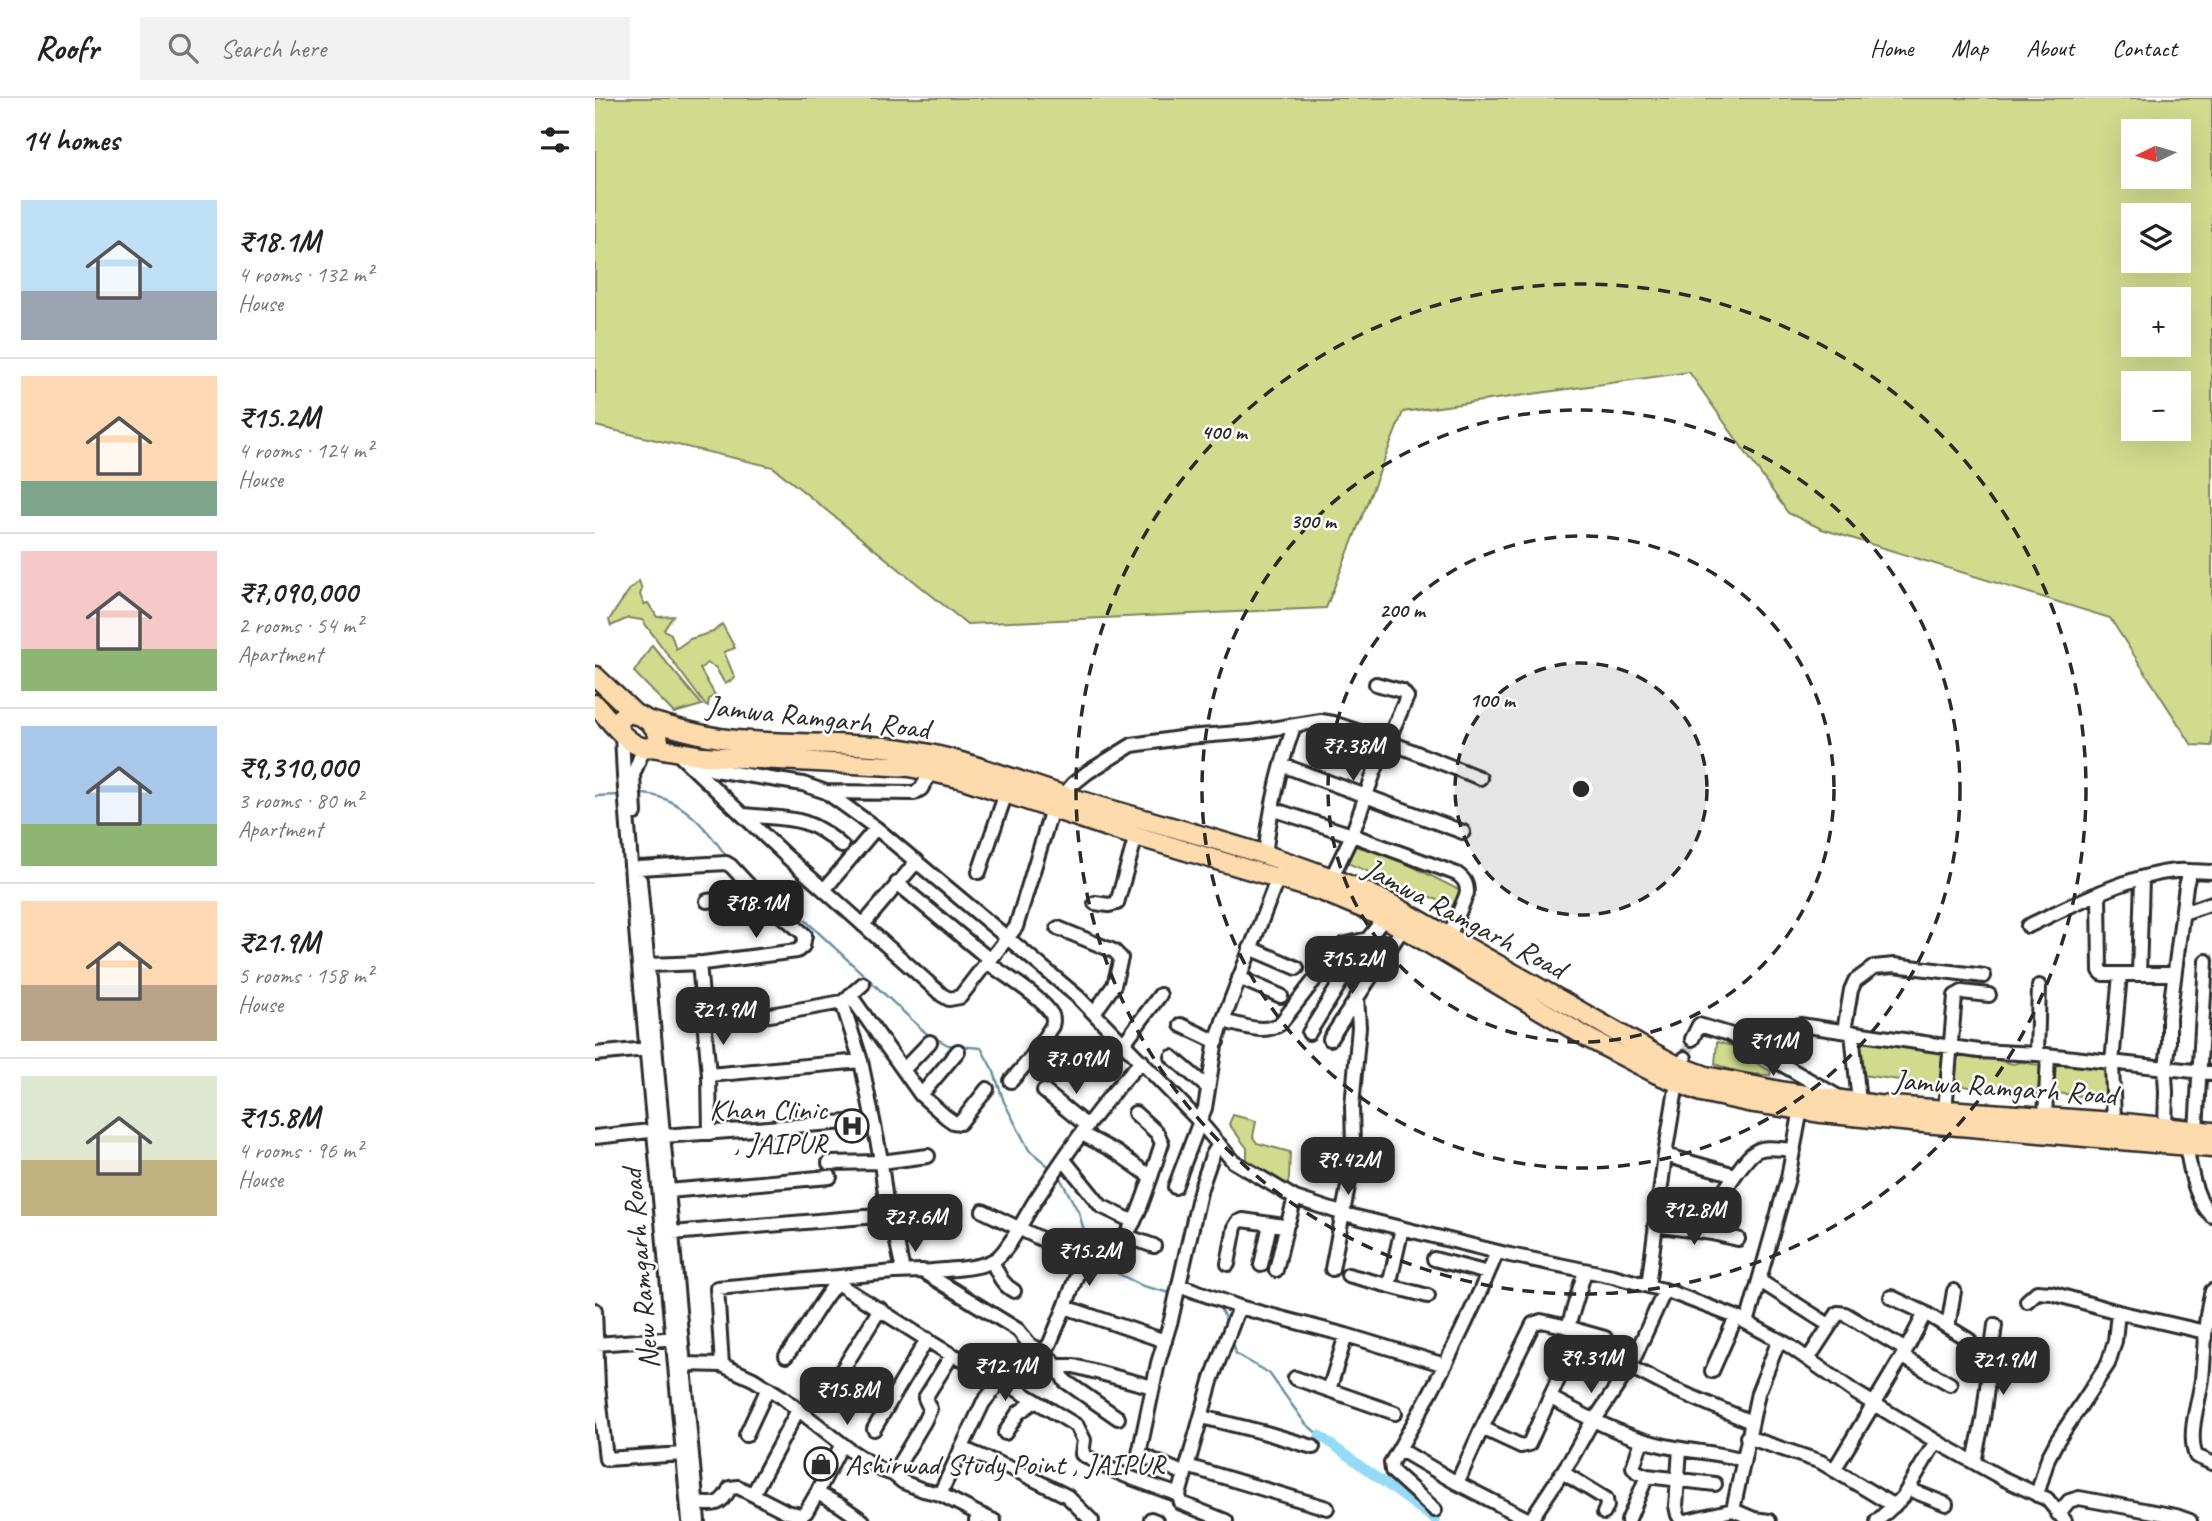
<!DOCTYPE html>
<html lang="en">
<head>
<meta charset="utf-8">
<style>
	body { margin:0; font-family:Caveat,sans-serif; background:#f2f2f2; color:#222; height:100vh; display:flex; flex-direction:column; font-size:26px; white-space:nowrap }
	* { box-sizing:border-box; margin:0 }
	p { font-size:23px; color:#767676 }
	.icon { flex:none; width:38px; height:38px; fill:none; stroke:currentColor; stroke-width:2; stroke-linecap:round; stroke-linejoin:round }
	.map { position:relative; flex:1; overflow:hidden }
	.panel { display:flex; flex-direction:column; background:#fff; width:595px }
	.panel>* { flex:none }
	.needle { width:46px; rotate:265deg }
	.controls { position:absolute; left:1526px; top:21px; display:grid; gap:14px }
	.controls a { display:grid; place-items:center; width:70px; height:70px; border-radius:0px; background:#fff; box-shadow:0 7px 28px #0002; font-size:35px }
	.price { position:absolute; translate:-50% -60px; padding:0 16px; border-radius:14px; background:#2b2b2b; color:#fff; font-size:23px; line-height:46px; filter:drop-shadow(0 2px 4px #0008) }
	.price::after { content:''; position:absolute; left:50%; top:42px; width:21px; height:16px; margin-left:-10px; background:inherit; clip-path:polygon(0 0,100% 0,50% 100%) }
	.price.selected { background:#222; color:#fff }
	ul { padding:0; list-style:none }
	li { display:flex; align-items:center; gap:21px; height:175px; padding:0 21px }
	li+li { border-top:2px solid #e0e0e0 }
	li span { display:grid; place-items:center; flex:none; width:196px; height:140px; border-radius:0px; color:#555 }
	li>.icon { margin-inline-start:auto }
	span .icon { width:84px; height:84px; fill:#fffc; stroke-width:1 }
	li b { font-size:30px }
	h2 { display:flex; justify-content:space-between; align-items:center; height:84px; padding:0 21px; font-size:30px }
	header { display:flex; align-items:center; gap:42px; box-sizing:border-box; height:98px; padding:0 35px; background:#fff; border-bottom:2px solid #e0e0e0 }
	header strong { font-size:33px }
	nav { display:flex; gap:38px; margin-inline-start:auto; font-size:24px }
	.search { width:490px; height:63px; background:#f2f2f2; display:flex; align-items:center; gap:18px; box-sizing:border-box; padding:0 24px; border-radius:0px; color:#767676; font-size:26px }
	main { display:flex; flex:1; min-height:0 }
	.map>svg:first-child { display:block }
	.green { fill:#d0db8e; stroke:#7e835c; stroke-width:2; fill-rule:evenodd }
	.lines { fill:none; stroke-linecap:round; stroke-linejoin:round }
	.stream { stroke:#6b94a5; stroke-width:2.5 }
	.canal { stroke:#95daf7; stroke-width:9 }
	.minor-tunnel { stroke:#d5d5d5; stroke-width:12; stroke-dasharray:12 6; stroke-linecap:butt }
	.minor-casing { stroke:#2b2b2b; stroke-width:18 }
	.highway-casing { stroke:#2b2b2b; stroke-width:23 }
	.minor { stroke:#fff; stroke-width:12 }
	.highway { stroke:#fedbac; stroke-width:18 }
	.ring { fill:none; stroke:#2b2b2b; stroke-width:3.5; stroke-dasharray:12 9 }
	.labels { text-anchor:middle; stroke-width:5; stroke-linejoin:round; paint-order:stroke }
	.street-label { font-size:30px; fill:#2b2b2b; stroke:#fff }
	.poi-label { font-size:30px; fill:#2b2b2b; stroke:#fff; text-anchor:end }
	.centre { fill:#2b2b2b; stroke:#fff; stroke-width:3.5 }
	.ring-label { font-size:21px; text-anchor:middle; font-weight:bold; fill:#2b2b2b; stroke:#fff; stroke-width:5; stroke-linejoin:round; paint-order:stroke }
</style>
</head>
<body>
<header>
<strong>Roofr</strong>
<div class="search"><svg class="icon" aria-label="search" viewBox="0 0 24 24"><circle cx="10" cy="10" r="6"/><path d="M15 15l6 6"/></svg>Search here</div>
<nav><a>Home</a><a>Map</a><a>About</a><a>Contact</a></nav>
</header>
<main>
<section class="panel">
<h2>14 homes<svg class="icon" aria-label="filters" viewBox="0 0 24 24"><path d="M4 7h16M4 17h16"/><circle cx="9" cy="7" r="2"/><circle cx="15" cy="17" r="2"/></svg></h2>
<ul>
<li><span style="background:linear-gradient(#bfe0f5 65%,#9aa5b1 0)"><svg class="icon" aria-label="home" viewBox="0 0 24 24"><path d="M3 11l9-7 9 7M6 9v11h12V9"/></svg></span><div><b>₹18.1M</b><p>4 rooms · 132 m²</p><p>House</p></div></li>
<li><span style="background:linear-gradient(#ffd9b3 75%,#7fa58c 0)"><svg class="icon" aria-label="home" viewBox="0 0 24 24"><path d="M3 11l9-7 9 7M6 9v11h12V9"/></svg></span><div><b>₹15.2M</b><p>4 rooms · 124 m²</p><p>House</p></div></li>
<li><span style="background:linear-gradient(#f6c9c9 70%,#8fb573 0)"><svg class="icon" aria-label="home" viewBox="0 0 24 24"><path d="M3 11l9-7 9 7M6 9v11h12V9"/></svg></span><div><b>₹7,090,000</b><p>2 rooms · 54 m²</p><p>Apartment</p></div></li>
<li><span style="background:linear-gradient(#a9c7e8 70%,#8fb573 0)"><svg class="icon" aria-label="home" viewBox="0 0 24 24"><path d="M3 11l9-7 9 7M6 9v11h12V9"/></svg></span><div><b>₹9,310,000</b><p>3 rooms · 80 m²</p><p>Apartment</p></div></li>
<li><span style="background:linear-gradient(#ffd9b3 60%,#b9a48a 0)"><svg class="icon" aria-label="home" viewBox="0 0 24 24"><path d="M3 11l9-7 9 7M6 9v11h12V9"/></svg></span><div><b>₹21.9M</b><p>5 rooms · 158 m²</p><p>House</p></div></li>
<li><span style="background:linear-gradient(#dfe7d0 60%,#c2b280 0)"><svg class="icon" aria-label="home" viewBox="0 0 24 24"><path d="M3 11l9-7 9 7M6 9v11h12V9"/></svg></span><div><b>₹15.8M</b><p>4 rooms · 96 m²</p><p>House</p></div></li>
</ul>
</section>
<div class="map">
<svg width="1617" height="1423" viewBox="0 0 1617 1423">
	<rect width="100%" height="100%" fill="#fff"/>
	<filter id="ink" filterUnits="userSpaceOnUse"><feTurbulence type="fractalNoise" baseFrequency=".0143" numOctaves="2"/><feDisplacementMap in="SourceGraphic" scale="14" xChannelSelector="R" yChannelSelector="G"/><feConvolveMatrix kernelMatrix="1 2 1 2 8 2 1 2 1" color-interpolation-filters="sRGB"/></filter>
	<g filter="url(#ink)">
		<path class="green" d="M0,0H1617V648L1597,647L1515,520L1227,431L1193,415L1094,274L808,314L731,510L372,526L178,369L0,328ZM1538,33H1584V79H1538ZM1538,117H1584V163H1538ZM1584,201V247H1538V201ZM1584,285V331H1538V285Z
			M44,483L47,491L45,497L49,506L53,505L62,519L78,518L69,532L76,536L81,551L95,541L118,534L127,526L140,550L129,554L140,580L130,586L121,570L112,565L105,571L120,597L114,601L113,608H111L47,522L33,520L16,528L14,522L35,491Z
			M57,547L107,607L79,615L39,574Z
			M756,747L797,758L868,794L862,810L752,765Z
			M1260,939L1312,949L1346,951L1351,960L1350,986L1343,987L1267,977Z
			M1122,944L1141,949L1161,960V965L1176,973L1175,977C1155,977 1138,974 1120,966Z
			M1359,956L1389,959L1418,966L1426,964L1443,967L1457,966L1511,971V1001L1454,994L1450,996L1414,995L1354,986Z
			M638,1017L661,1023L658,1039L662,1045L695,1054L694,1080L691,1094L652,1068V1050L634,1026Z"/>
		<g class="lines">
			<path class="stream" d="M42,696C84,695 112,730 134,762
				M0,698L25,697
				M198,819L210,822L331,935L353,947L386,950L399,974L409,1004L434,1052L457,1071
				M464,1078L484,1115L490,1136L500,1149
				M506,1157L520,1174L548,1188L579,1196
				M585,1197L625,1210L633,1226
				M637,1239L641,1256L674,1275L710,1325L724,1337"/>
			<path class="canal" d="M724,1337L841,1423"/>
			<path class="minor-tunnel" d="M1090,960L1097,941"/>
			<defs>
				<path id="minor" d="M27,637L29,678L43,856L94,1423
					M81,654L191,758L347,897L354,901L365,899L392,864C410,878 446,898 457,917C459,922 458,923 457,928L436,960L416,983
					M98,657L111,669L119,672L208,686L231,694L281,730L483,899L604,1023L638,1063L700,1100L749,1116L915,1157L1018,1178L1075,1194L1141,1219L1193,1247L1261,1295L1344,1345L1407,1380L1452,1401L1470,1423
					M687,667L868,734
					M231,694L319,695L326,691L336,674
					M468,698L478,686L493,674L537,647L592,639L656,634L726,623L738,625L794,644L885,680
					M677,711L757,737L862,776C869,781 872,785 872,795L854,839
					M40,715L38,677L49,649
					M149,717C194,722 211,716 247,748
					M670,757C675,713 684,670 699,628
					M44,770L131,765L136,768L162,796
					M384,774L411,695
					M685,774L628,923C646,927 668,937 685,926L743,852L748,847L773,841L789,820
					M736,781L757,737L780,672L812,599L807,593L781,586
					M45,782L103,1423
					M302,785L395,862L392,864
					M229,792L281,730
					M1504,795L1505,873L1508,876H1544L1547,781
					M500,805L514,807L522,805L541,738
					M1588,815L1617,805
					M268,827L322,763
					M1433,828C1475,808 1549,769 1595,773
					M463,830L519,853L526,860L519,887L499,915
					M655,850L702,870
					M395,862L421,829L457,711
					M104,865L114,977L115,1035
					M53,867L108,865L202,853L208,848L210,837L162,796L112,803
					M1544,876H1579
					M644,880L686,898
					M255,897L326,997L351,1019L358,1024L365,1025L392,991
					M250,902L268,886
					M109,922L175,917L247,904L266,963L285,1057L292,1111L299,1130L308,1173
					M586,927L622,944
					M1249,933L1256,892L1260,883L1279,869L1299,867L1389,878
					M1257,934L1264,1005
					M714,935L755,869L767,844
					M735,941L808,830
					M1097,941L1104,927L1134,936L1242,998
					M529,945L565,897
					M1163,952L1183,935L1205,927L1384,953L1442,956L1617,975
					M0,956L51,951
					M1442,956L1444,888
					M577,959L613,990
					M309,971L335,944
					M114,977L266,963
					M449,993L492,1028
					M326,997L363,953
					M1350,1013L1360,898L1367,894L1394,897
					M540,1015L562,1035L567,1045L556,1079
					M1450,1019L1453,958
					M1519,1024L1517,965L1525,876
					M1570,1030L1571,994L1570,976L1574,946V919L1591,788L1595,773L1617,774
					M1601,1033L1611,863
					M68,1038L278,1022
					M0,1039L64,1032
					M1591,1048C1596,1073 1599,1100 1617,1118
					M1070,1057L1140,1077L1102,1132
					M469,1062L506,1108L539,1124
					M234,1065L286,1064L333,1058
					M756,1069L785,1072
					M1140,1077C1162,1046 1162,1049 1199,1052
					M580,1089L610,1010L620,948L628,923
					M73,1093L235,1079
					M388,1113L465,1150
					M1060,1127L1117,1135L1143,1141
					M77,1135L270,1119L360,1115
					M531,1138L559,1148
					M902,1154C874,1222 841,1287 804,1351L862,1385L936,1423
					M839,1161L893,1175
					M397,1163C403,1175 406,1186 419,1193
					M633,1166L640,1129L643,1124L648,1122L689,1128L693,1125L700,1100
					M666,1167L675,1126
					M737,1171L756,1073L758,1048L757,1009L764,929L762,899
					M681,1172L692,1126
					M330,1174C350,1171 382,1172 399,1162C413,1155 432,1114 442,1100C474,1052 506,1004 547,963
					M753,1177L833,1198
					M238,1180L245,1187L345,1250L357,1257L391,1270L406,1282L482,1328L489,1342L487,1356C518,1375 550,1385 584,1397L586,1405L631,1423
					M1165,1183L1234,1227
					M584,1187L644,1209
					M794,1188L807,1130
					M1053,1188L1070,1057L1082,985L1090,960
					M1070,1192L1035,1269L1076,1290L1156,1324
					M1617,1193C1609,1221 1610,1251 1607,1281C1604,1305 1592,1335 1601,1358L1617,1365
					M1296,1199L1330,1215L1374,1242
					M1432,1203L1442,1194L1456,1195L1523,1214L1610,1234
					M470,1209L483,1174L493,1159L527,1142C542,1124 548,1101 556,1079L521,1054L487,1036
					M0,1212L3,1288L11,1361L88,1356
					M1152,1225L1193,1080L1206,1011
					M973,1229L946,1223L938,1226L887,1330L926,1348L934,1346L985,1233L973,1229L990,1173
					M1353,1229L1359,1193
					M985,1233L1010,1240
					M1,1246L83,1240
					M1311,1252L1330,1215
					M449,1254L462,1268L470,1283L523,1320
					M191,1258C210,1235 222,1207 242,1184
					M1308,1259L1355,1286
					M1213,1261L1243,1215L1250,1216L1311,1252L1239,1372
					M89,1266L127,1267L122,1190L299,1174L327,1173L423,1232L435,1247L449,1254L455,1245L470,1209L570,1243
					M127,1267L158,1281L187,1299L256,1353L284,1371L298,1376L308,1384L328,1392L345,1396L384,1416L381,1423
					M462,1268H479L558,1289
					M1117,1273L1141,1219
					M700,1280L734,1292
					M236,1290L285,1211
					M956,1300C990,1318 1024,1337 1062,1346C1090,1354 1120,1353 1148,1362
					M800,1315L734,1292L751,1237L850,1267
					M607,1319L671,1335L718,1349
					M999,1323L1035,1269
					M279,1331L332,1241
					M410,1335L423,1315L440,1303
					M151,1337L173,1290
					M1152,1339L1226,1364L1299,1408
					M1047,1342L1038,1369L1042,1374L1052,1378
					M366,1350L422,1373L472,1398L497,1423
					M804,1351L796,1365L797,1373L840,1412
					M1085,1351L1081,1408L1083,1417L1087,1423
					M1379,1364L1388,1321L1400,1227
					M592,1368L732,1410
					M967,1374L1011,1401L1012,1408L1009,1415
					M298,1376L329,1324L335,1311L330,1300L357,1257
					M590,1376L544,1356L563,1265L576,1222L606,1090L617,1058L624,1046
					M862,1385L887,1330
					M1313,1391L1351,1406
					M222,1395L247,1346
					M158,1396L203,1312
					M345,1396L388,1305L406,1282
					M584,1397L617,1280L644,1209L751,1237
					M1442,1397L1453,1360L1462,1343L1513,1266L1520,1243L1523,1214
					M101,1405C120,1407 126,1408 135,1390L143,1389L192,1414L206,1417L211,1414L222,1395L245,1407L268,1423
					M1138,1412L1159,1421L1174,1423
					M384,1416L399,1423
					M1463,1416L1474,1403L1484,1400L1581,1418L1595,1423
					M556,1421L561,1423
					M935,1423L976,1361L998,1322
					M1033,1423L1052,1378L1120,1386
					M1091,1423L1138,1412L1163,1295L1184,1242
					M1282,1423L1308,1399L1341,1343"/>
				<path id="highway" d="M0,578L40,616
					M0,606C12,618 44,667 64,643C61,613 14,605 25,634
					M55,623C80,630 106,638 132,641C190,648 249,643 307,651C370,660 429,686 490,704C592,735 700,759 796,806L1055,953L1079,966L1111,978L1190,994L1282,1007L1519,1024L1617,1034
					M56,649L108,658L315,669L368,681L521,732L726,793L772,812L808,830L993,940L1062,976L1106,994L1153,1004L1227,1015L1317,1024L1617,1050"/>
			</defs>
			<use href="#minor" class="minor-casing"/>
			<use href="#highway" class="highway-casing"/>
			<use href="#minor" class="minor"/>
			<use href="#highway" class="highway"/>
		</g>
	</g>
	<circle cx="986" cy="691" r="126" fill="#2b2b2b" fill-opacity=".12"/>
	<g class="ring">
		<circle cx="986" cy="691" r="126"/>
		<circle cx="986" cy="691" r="253"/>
		<circle cx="986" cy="691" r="379"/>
		<circle cx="986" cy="691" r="505"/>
	</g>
	<defs>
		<symbol id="hospital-ring" viewBox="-11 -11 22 22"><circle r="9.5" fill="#fff" stroke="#2b2b2b" stroke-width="1.5"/><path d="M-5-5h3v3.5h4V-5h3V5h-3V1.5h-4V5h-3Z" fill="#2b2b2b"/></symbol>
		<symbol id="shop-ring" viewBox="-11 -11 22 22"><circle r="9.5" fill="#fff" stroke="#2b2b2b" stroke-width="1.5"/><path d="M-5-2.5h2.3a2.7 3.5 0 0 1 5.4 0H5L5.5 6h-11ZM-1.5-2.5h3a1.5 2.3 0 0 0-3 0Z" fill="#2b2b2b"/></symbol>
	</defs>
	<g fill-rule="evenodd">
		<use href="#hospital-ring" x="238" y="1009" width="38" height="38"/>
		<use href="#shop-ring" x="207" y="1347" width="38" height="38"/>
	</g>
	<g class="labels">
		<g class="street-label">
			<text transform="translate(223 619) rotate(6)" y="10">Jamwa Ramgarh Road</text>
			<text transform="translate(870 820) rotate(28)" y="10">Jamwa Ramgarh Road</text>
			<text transform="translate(1410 989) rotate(4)" y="10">Jamwa Ramgarh Road</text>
			<text transform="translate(45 1171) rotate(-95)" y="10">New Ramgarh Road</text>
		</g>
		<g class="poi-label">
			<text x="232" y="1021">Khan Clinic<tspan x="232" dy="34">, JAIPUR</tspan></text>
			<text x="250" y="1376" text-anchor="start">Ashirwad Study Point , JAIPUR</text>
		</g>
	</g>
	<circle cx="986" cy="691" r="10" class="centre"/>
	<g class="ring-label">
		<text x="629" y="341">400 m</text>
		<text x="718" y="430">300 m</text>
		<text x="807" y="519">200 m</text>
		<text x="897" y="609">100 m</text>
	</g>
</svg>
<div class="controls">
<a><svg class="needle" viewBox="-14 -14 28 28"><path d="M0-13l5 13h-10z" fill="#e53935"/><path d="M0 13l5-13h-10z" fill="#767676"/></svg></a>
<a><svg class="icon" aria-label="layers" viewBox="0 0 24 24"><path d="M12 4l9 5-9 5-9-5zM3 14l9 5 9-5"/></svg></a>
<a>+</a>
<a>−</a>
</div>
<b class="price" style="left:758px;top:685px">₹7.38M</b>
<b class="price selected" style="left:161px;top:842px">₹18.1M</b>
<b class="price" style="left:757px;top:898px">₹15.2M</b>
<b class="price" style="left:128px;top:949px">₹21.9M</b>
<b class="price" style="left:1178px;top:980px">₹11M</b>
<b class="price" style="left:481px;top:998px">₹7.09M</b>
<b class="price" style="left:753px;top:1099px">₹9.42M</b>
<b class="price" style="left:1099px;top:1149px">₹12.8M</b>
<b class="price" style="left:320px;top:1156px">₹27.6M</b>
<b class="price" style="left:494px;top:1190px">₹15.2M</b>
<b class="price" style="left:996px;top:1297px">₹9.31M</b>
<b class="price" style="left:1408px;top:1299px">₹21.9M</b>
<b class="price" style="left:410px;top:1305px">₹12.1M</b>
<b class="price" style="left:252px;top:1329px">₹15.8M</b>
</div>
</main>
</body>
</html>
